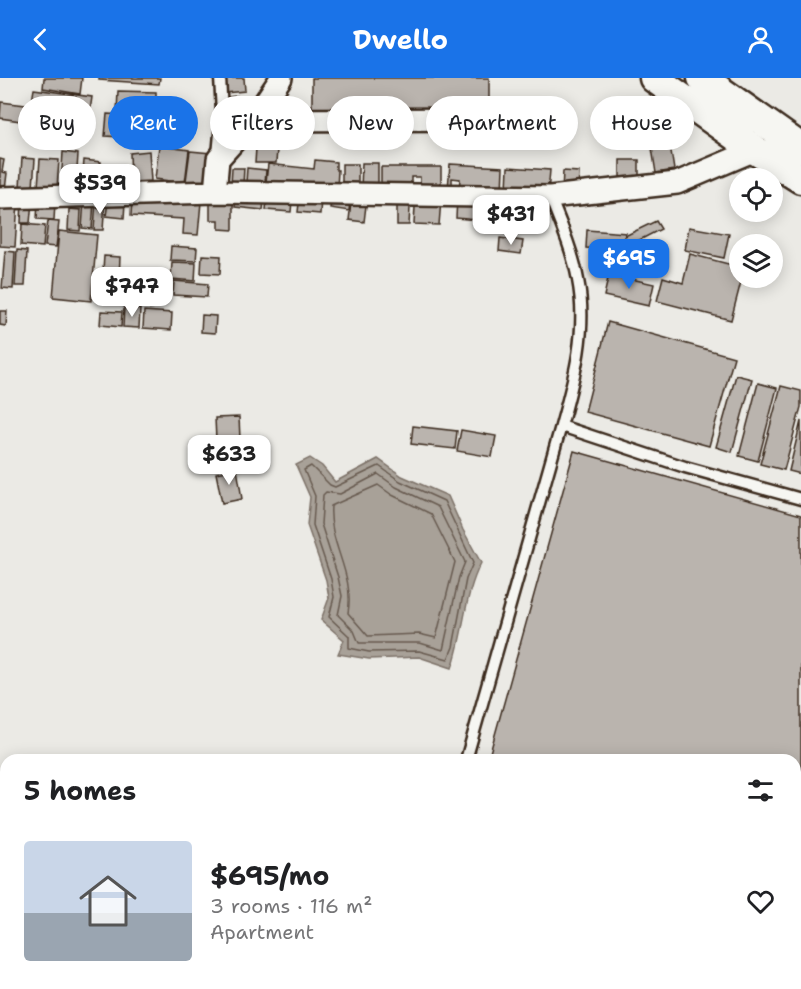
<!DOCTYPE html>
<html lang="en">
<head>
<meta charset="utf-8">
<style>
	body { margin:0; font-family:"Shantell Sans",sans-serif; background:#f6f6f6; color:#202124; height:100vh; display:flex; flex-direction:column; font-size:22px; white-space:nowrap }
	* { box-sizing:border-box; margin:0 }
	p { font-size:20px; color:#757577 }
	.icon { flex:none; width:33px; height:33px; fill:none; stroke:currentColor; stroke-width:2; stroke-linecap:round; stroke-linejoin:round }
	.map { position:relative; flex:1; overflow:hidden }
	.drawer { position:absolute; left:0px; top:676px; width:801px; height:236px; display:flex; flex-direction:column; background:#fff; border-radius:18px 18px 0 0; box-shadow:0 3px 15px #0003 }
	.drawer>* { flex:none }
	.guide { position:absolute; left:18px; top:18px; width:765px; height:54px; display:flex; gap:12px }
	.tools { position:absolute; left:729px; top:90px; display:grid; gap:12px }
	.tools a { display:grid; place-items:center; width:54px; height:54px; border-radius:50%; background:#fff; box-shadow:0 3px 15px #0003; font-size:30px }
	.price { position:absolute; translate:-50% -51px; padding:0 14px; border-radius:12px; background:#fff; color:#222; font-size:20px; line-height:39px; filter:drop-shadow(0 2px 3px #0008) }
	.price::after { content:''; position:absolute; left:50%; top:36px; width:18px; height:14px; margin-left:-9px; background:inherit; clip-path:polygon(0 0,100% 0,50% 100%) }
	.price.selected { background:#1a73e8; color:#fff }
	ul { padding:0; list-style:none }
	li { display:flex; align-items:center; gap:18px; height:150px; padding:0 24px }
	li+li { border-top:2px solid #e0e0e0 }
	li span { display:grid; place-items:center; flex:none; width:168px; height:120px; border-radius:6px; color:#555 }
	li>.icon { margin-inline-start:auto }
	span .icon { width:72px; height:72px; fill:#fffc; stroke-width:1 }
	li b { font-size:26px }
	h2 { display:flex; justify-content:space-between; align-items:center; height:72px; padding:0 24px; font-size:26px }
	.tag { padding:0 21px; border-radius:27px; background:#fff; box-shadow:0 3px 15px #0003; font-size:21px; line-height:54px }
	.tag.selected { background:#1a73e8; color:#fff }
	header { display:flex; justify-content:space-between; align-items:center; height:78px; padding:0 24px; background:#1a73e8; color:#fff; font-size:27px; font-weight:700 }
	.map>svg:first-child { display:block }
	.water { fill:#a8a198; stroke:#7c7167; stroke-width:1.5 }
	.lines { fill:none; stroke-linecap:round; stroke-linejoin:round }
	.shore { stroke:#675a4f; stroke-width:1.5 }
	.building { fill:#bab4ae; stroke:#3b2a1e; stroke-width:1.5 }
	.service-casing { stroke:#3b2a1e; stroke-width:15 }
	.minor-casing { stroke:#3b2a1e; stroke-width:26 }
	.secondary-casing { stroke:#3b2a1e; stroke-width:33 }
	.service { stroke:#f6f6f2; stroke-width:10 }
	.minor { stroke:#f6f6f2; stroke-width:21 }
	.secondary { stroke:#f6f6f2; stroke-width:28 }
</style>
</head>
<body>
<header><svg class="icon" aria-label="back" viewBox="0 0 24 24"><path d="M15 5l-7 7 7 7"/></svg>Dwello<svg class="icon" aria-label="person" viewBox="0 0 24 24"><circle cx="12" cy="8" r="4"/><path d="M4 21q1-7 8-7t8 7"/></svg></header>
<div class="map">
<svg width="801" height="911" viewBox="0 0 801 911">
	<rect width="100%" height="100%" fill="#ebeae5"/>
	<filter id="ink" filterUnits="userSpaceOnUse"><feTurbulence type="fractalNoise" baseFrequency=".0167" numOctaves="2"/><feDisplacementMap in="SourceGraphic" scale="12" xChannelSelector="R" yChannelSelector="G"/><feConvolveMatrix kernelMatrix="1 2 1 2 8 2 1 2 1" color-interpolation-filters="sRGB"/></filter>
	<g filter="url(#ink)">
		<path class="water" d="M310,380L322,388L335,404L378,381L402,398L448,418L463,452L481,485C464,517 464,556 452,590L419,579L369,581L338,576L344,562L321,542L329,520L326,502L307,447L310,419L296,387Z"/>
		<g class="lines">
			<path class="shore" d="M311,388L330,407L335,409L379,388L400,403L444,423L473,485L466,501L453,569L448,581L419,573L369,574L349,570V558L329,539L334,519L331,501L313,447L315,418L304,392Z
				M378,396L396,409L438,429L465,484L459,499L443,572L420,565H359L354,553L338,537L342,518L338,499L321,446L323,417L326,414L340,416Z
				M378,407L392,417L431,436L455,484L436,560L419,556L368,558L348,535C355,495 328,466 331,428Z"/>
		</g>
		<path class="building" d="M44,0H82L80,16L43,10Z
			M99,0H160L159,6L99,2Z
			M223,0H244L245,13L225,15Z
			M312,0H489V37L312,39Z
			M34,11L92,19L87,54L57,50L60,26L32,23Z
			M118,13L156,14V35L117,34Z
			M237,18L238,33L228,34L227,19Z
			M1,24L58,31L55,48L0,40Z
			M107,36L154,39L152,61L105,58Z
			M670,67L674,92L656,95L652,70Z
			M159,68L189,72L185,105L155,101Z
			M256,70L277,71L276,85H255Z
			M149,73L151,103L131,104L130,75Z
			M190,73L211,75L207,105L186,103Z
			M63,74L78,76L76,108L61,107Z
			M22,80L35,81L33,109L20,108Z
			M0,81L4,82L2,94L7,95L5,112L0,111Z
			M40,81L59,82L57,111L38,109Z
			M84,82L101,84L100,111L82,109Z
			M315,82L336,84V92H338L337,110L266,104L268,86L314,91Z
			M620,82H639V101H620Z
			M362,85H378V111H361Z
			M342,86H358V107H342Z
			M450,86L503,89L502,114L459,112L460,101L452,100V111H448Z
			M381,89H441V110H420V99H411V115H381Z
			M508,89L550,92L548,115L507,112Z
			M232,90H244L243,107L231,106Z
			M247,90L266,92L265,106L246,104Z
			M563,93L579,94L578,114H562Z
			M300,117L321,119L320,136L298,134Z
			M332,117L350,120L349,133L330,130Z
			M352,117L367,119L364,144L349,142Z
			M236,118L264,122L263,132L235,129Z
			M132,119L201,124L198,157L183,156L184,141L131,138Z
			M233,119V152L219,151V142H210V121Z
			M397,119L441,122L439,147L414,146L415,129H410L409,147H397Z
			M457,120L479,122L477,142L456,140Z
			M267,121L292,123L291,134L266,132Z
			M0,122L18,123L15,169L0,168Z
			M22,122L32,123L30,145H21Z
			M84,122L94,123L92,151L82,150Z
			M96,122H105L103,152H94Z
			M484,122L531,126L530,146L482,142Z
			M108,123L125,125L124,140L106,138Z
			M38,124L55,125L54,142L37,141Z
			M69,131L81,132L80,153L68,152Z
			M48,143L59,144L56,169L45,168Z
			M656,143L661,151L624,170V173L586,170L587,152L626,155L625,158Z
			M22,146L45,148L43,169L21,167Z
			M689,149L729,156L724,180L685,172Z
			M59,153L97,157L91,223L53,219Z
			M500,160L523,163L521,176L499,173Z
			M171,168L197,170L196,183L170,182Z
			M17,172L27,173L25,208H15Z
			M5,173L15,174L13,211L2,210Z
			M690,176L740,189V200H742L731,242L657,223L663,199L683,205Z
			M202,177L221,178L220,196L201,195Z
			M104,178L120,179L118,222L101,221Z
			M172,184L196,185L195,203L171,201Z
			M609,196L654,206L649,228L604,218Z
			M174,203L208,206L207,219L173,217Z
			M124,230L140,231L139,250L123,249Z
			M0,233H7L6,248L0,247Z
			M101,233L122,234L121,249L100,247Z
			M144,233L172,235L171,252L143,250Z
			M202,237L216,238L215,255L201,254Z
			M608,244L734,279L709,368L585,334Z
			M736,297L752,301L732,374L716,369Z
			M758,305L777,310L758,383L739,378Z
			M781,308L801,313V329L784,392L760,386Z
			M239,339L241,383L217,384L215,340Z
			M801,343V396L789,393Z
			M413,348L457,353L455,371L411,366Z
			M461,352L496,358L492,379L457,373Z
			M574,373L801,437V911H167L169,906H795V682H488Z
			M237,391L242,421L222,425L216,395Z
			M18,906H37V911H17Z"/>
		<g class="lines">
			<defs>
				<path id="service" d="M218,77L222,34L220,0
					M550,119C561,146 573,174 578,202C588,252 574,301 561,348
					M466,682L561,348L685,389L801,421"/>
				<path id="minor" d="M253,42L515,41
					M215,114L550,119L677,105L755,72
					M0,120L215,114L218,81L253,42L281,0"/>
				<path id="secondary" d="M654,0L755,72L801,101
					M702,0L801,70"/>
			</defs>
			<use href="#service" class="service-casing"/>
			<use href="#minor" class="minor-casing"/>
			<use href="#secondary" class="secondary-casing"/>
			<use href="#service" class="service"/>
			<use href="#minor" class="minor"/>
			<use href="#secondary" class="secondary"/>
		</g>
	</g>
</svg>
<div class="tools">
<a><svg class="icon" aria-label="locate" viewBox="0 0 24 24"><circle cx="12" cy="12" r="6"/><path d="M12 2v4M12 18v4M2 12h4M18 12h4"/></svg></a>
<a><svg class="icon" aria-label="layers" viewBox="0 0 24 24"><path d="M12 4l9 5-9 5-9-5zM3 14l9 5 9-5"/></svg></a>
</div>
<b class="price" style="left:100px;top:137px">$539</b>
<b class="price" style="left:511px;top:168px">$431</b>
<b class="price selected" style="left:629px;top:212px">$695</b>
<b class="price" style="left:132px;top:240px">$747</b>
<b class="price" style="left:229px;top:408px">$633</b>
<div class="guide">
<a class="tag">Buy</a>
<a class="tag selected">Rent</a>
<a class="tag">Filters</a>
<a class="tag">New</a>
<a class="tag">Apartment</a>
<a class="tag">House</a>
</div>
<section class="drawer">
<h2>5 homes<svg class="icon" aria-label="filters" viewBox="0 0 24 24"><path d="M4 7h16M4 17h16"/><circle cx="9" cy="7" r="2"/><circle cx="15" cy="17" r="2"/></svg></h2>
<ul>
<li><span style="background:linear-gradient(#c9d6e8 60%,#9aa5b1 0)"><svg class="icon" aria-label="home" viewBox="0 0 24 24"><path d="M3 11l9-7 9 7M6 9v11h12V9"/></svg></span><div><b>$695/mo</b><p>3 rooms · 116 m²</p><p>Apartment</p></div><svg class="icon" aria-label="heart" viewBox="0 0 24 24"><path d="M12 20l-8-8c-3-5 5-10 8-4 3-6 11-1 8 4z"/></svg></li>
</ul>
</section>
</div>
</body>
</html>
